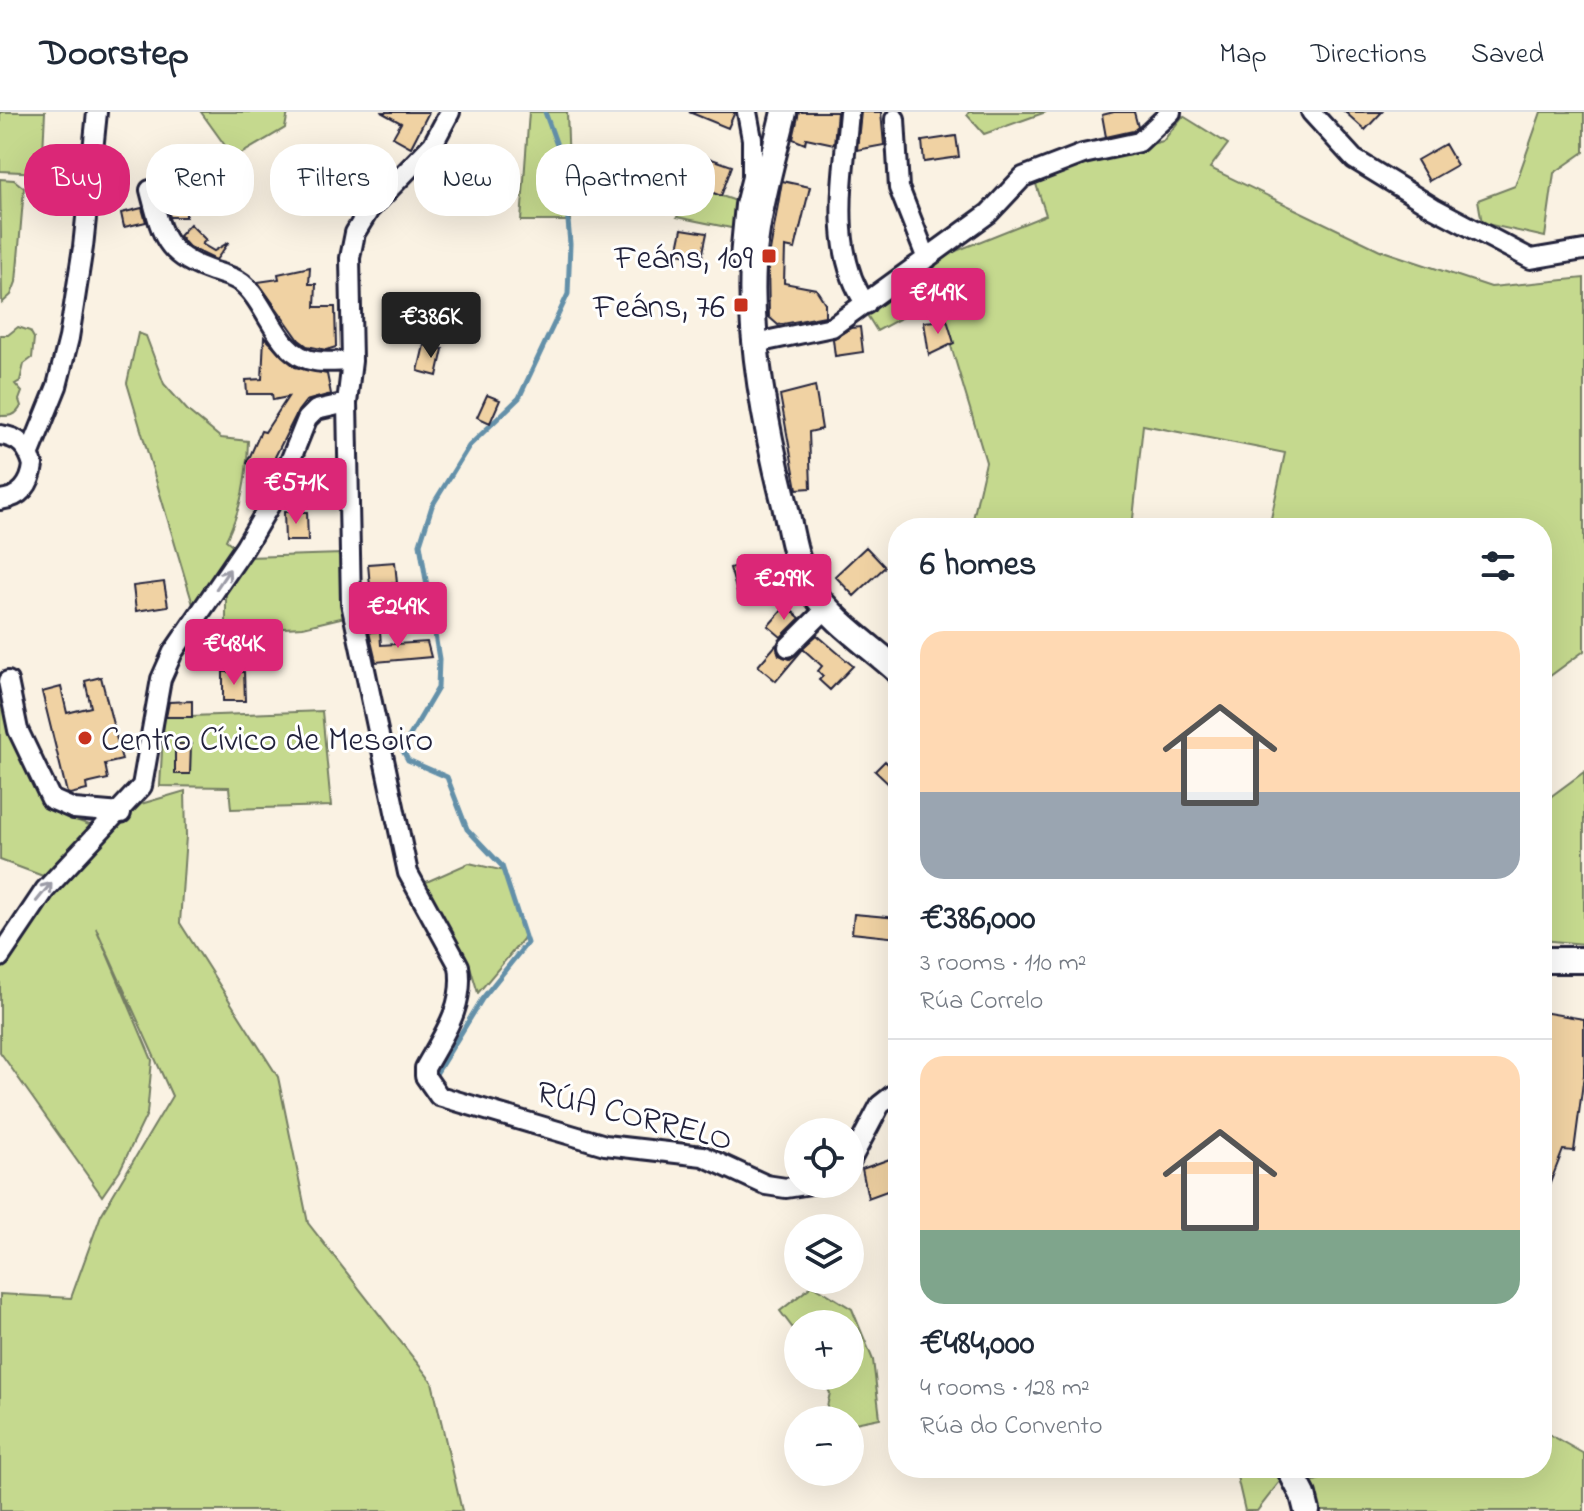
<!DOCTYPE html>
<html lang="en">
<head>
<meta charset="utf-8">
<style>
	body { margin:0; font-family:"Indie Flower",sans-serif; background:#f6f6f7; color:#1f2937; height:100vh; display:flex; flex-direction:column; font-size:30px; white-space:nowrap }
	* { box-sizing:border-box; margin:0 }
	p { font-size:26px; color:#747a83 }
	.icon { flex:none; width:44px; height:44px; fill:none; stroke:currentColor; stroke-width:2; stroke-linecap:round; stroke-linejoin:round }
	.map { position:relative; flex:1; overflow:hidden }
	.details { position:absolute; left:888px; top:406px; width:664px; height:960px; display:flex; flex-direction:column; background:#fff; border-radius:32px; box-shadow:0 8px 32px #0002 }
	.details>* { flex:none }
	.guide { position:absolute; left:24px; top:32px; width:744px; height:72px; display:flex; gap:16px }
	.tools { position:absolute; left:784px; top:1006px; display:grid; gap:16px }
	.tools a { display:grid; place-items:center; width:80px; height:80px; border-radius:50%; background:#fff; box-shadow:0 8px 32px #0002; font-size:40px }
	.price { position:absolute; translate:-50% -68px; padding:0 18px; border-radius:8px; background:#db2777; color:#fff; font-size:26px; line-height:52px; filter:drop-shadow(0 2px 4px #0008) }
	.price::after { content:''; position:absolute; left:50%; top:48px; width:24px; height:18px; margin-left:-12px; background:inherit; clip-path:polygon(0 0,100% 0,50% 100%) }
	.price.selected { background:#222; color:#fff }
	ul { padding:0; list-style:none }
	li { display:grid; align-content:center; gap:16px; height:424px; padding:0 32px }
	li+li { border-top:2px solid #e0e1e3 }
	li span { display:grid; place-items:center; height:248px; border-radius:24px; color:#555 }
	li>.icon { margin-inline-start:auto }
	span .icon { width:144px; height:144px; fill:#fffc; stroke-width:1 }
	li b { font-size:34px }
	h2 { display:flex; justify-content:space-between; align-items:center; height:96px; padding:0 32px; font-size:34px }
	.chip { padding:0 28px; border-radius:32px; background:#fff; box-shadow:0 8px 32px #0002; font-size:28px; line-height:72px }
	.chip.selected { background:#db2777; color:#fff }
	header { display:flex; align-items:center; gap:48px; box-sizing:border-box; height:112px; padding:0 40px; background:#fff; border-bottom:2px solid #e0e1e3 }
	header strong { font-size:38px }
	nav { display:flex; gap:44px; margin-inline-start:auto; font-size:28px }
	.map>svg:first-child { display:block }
	.green { fill:#c5d98e; stroke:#747e64; stroke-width:2 }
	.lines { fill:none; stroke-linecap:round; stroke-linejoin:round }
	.stream { stroke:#6490a9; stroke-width:5 }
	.building { fill:#f0d2a3; stroke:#22223b; stroke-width:2 }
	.minor-casing { stroke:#22223b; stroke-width:24 }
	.tertiary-casing { stroke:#22223b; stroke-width:30 }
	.minor { stroke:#fff; stroke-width:18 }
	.tertiary { stroke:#fff; stroke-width:24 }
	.oneway { stroke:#9c9ca7 }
	.poi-dot { fill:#c8321e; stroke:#fff; stroke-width:3 }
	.labels { text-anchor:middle; stroke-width:6; stroke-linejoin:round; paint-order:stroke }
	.poi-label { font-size:34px; fill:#22223b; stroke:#fff; text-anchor:end }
	.street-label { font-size:34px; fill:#22223b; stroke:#fff }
</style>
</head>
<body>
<header>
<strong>Doorstep</strong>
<nav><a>Map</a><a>Directions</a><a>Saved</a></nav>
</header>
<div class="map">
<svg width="1584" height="1399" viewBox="0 0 1584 1399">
	<rect width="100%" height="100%" fill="#faf2e3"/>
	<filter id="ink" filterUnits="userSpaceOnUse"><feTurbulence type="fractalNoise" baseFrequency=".0125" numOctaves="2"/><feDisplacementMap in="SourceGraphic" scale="16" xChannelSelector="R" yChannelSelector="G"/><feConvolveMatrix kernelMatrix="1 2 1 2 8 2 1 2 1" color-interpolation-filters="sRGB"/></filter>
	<g filter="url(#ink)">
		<path class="green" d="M0,0H45L42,61L0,59Z
			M201,0H288L285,16L234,46Z
			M529,0H567L571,109H521Z
			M969,0H1046L984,22L967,3Z
			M1541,0H1584V40L1554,61L1545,125L1482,111L1478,88L1515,74Z
			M1183,4L1228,32L1210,56L1380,138L1491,175L1584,166V539L1542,570V416H1269L1285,341L1143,313L1132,416H971L986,350L926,151L1046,103L1035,69L1084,49L1163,29Z
			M0,67L14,68L24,76L16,170L11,183L2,191Z
			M687,72L739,90L736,117L677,105L685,89Z
			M924,157L934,188L877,219L864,198Z
			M18,215L30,219L34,226L32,246L24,252L20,269L15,272L22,280L19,288L21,294C16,304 11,304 0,304V223H8Z
			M138,221L146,224L164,272L188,299L221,326L248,329C247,366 242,395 226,428L235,435L194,496L127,271Z
			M342,442L349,504L303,515L226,519V475L247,445Z
			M0,568L9,614L44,696L92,714L43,764L0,748Z
			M322,599L331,694L231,697L229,675L160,674L164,605Z
			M1584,660V832L1542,828V691Z
			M185,679L186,724L180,811L278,965L308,1111L432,1270L462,1399H0V1182L71,1186L101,1103L172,984L96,816L152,948L147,1002L120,1058L102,1084L0,940V850L46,786L141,692Z
			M469,751L505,759L524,826L478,881L469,851L424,771Z
			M813,1173L852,1197L873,1248L880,1306L850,1312V1308H824L830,1281L821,1264H850V1212H798V1223L780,1199Z
			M1542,1318L1584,1342V1399H1305V1372L1330,1364L1324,1356H1542Z
			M1235,1356H1274L1281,1368L1257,1399H1245Z"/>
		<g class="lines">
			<path class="stream" d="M436,962L482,887L527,831L502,754L467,717L447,665L408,648L402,637L438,576L439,547L420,432L432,394L469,334L519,286L568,182L570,132L563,50L545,0"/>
		</g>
		<path class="building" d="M381,0H429L411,35L393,25L401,11Z
			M689,0H735L728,16Z
			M799,0H837L834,32L806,26L805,32L793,27Z
			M861,0H881L884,33L857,38Z
			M1114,0H1134L1138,15L1133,19L1106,25L1102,3Z
			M1345,0H1382L1365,18Z
			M956,24L959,45L924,50L922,29Z
			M1445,32L1457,53L1429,69L1417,48Z
			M703,44L732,54L721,84L693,73Z
			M782,69L810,75L795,137L785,135L784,171L816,177L825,191V204L778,213L769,205L768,151Z
			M162,76L186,78V105H170Z
			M142,96L146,110L124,115L121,101Z
			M190,112L206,128L202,132L214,139L229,130L216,148L189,135L179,124Z
			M682,117L707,121L702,145L677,141Z
			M310,155L309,172H316L315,195H335L336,235L326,238L307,234L299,228L258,170L279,167L278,162Z
			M947,208L954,231L929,243L924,210Z
			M860,215L863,240L835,244L833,227L851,216Z
			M264,225L295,255L327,262L331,282L306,289L298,299L275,345L278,347L272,363L247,351L261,319L265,320L288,285L273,288L272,282H247L246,268L262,267Z
			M424,233L443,237L437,264L418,259Z
			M815,274L822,317L809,320L811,376L797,377L780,283Z
			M487,283L500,288L490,311L477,305Z
			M284,400H307L308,429H285Z
			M866,435L885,455L854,484L835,464Z
			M769,444L779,477L740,490L730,456Z
			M395,450L397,471L370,474L368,452Z
			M164,470L168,494L136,499L133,474Z
			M786,494L800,506L781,525L768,514Z
			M380,519L381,533L427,530L431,545L376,550L369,520Z
			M817,523L853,554L830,578L819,568L823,564L818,559L822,554L803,537L776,569L758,554L776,533L779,543L790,547Z
			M223,560H244L245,589H223Z
			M101,565L122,648L105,652L108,667L86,672L87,678L70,682L67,681L42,580L61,575L67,601L91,595L85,569Z
			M192,589V605H166L169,590Z
			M175,632H191L190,662H175Z
			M885,649L898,662V681L875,659Z
			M854,802L898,806V826L852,821Z
			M1542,900L1584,907V963L1574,1039L1563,1038L1543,1089Z
			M898,1044V1075L868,1086L862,1057Z"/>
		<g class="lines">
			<defs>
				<path id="minor" d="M450,0L433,32L369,98L355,121L350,146L352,249L347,291L351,491L408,761L459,854C465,894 444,922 425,956V964L439,984L605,1033L703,1044L766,1073L786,1076L811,1072
					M747,0L752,27V65L745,93L740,145L753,166
					M849,0C844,62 828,139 866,192
					M1311,0L1354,47L1434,96L1531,147L1584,138
					M895,7L899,76L927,147
					M150,78C161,120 164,142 207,157C219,162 232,163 242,171C269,193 276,243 315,249C327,251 340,249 352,249
					M756,231L832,215L989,101L1023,65L1083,42L1139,30L1171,0
					M0,323C19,325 28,335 33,353C31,372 21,386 0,388
					M30,341L57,274L69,226L83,135L97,0
					M788,535L827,496
					M8,569L18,618L51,687L74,697L121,701
					M0,845L45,778L142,674L161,567L173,540L245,435L278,379L307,307L316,298L347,291
					M850,1050L880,993L898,979"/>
				<path id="tertiary" d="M784,0C775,39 763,79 757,118C743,199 764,309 784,389C791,417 794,450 810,475C831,508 869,533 898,559
					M1542,848H1584
					M1289,1356L1303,1383L1307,1399"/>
			</defs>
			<use href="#minor" class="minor-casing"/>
			<use href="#tertiary" class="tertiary-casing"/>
			<use href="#minor" class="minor"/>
			<use href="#tertiary" class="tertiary"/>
		</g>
		<defs><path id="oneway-shaft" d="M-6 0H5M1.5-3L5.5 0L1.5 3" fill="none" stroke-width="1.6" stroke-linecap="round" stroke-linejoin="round" transform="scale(2)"/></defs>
		<g class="oneway">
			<use href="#oneway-shaft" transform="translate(223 467) rotate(-56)"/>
			<use href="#oneway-shaft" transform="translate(44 780) rotate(-51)"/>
		</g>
	</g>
	<g class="poi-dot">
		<rect x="761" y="136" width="16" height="16" rx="4"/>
		<rect x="733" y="185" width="16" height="16" rx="4"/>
		<circle cx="85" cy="626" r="8"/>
	</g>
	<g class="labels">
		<g class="poi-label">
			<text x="753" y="156">Feáns, 109</text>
			<text x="725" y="205">Feáns, 76</text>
			<text x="101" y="638" text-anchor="start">Centro Cívico de Mesoiro</text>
		</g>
		<g class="street-label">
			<text transform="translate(635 1002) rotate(14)" y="12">RÚA CORRELO</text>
		</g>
	</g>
</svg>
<div class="tools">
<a><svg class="icon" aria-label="locate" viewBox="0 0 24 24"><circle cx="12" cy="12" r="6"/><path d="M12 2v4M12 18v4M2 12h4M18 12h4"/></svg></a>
<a><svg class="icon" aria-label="layers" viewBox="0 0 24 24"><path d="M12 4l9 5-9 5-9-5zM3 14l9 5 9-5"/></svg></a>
<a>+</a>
<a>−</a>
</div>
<b class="price" style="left:938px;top:224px">€149K</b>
<b class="price selected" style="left:431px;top:248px">€386K</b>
<b class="price" style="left:296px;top:414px">€571K</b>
<b class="price" style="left:784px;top:510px">€299K</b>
<b class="price" style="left:398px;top:538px">€249K</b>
<b class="price" style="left:234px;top:575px">€484K</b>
<div class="guide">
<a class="chip selected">Buy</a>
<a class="chip">Rent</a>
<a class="chip">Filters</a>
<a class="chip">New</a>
<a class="chip">Apartment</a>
</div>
<section class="details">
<h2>6 homes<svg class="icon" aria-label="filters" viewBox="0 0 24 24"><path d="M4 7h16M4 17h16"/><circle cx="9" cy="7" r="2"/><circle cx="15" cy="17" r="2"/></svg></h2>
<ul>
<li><span style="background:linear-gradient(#ffd9b3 65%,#9aa5b1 0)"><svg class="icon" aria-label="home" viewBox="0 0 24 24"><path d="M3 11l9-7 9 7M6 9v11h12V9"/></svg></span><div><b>€386,000</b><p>3 rooms · 110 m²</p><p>Rúa Correlo</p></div></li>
<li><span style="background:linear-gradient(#ffd9b3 70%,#7fa58c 0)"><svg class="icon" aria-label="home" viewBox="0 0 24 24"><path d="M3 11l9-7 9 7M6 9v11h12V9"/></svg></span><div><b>€484,000</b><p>4 rooms · 128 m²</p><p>Rúa do Convento</p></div></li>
</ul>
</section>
</div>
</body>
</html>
